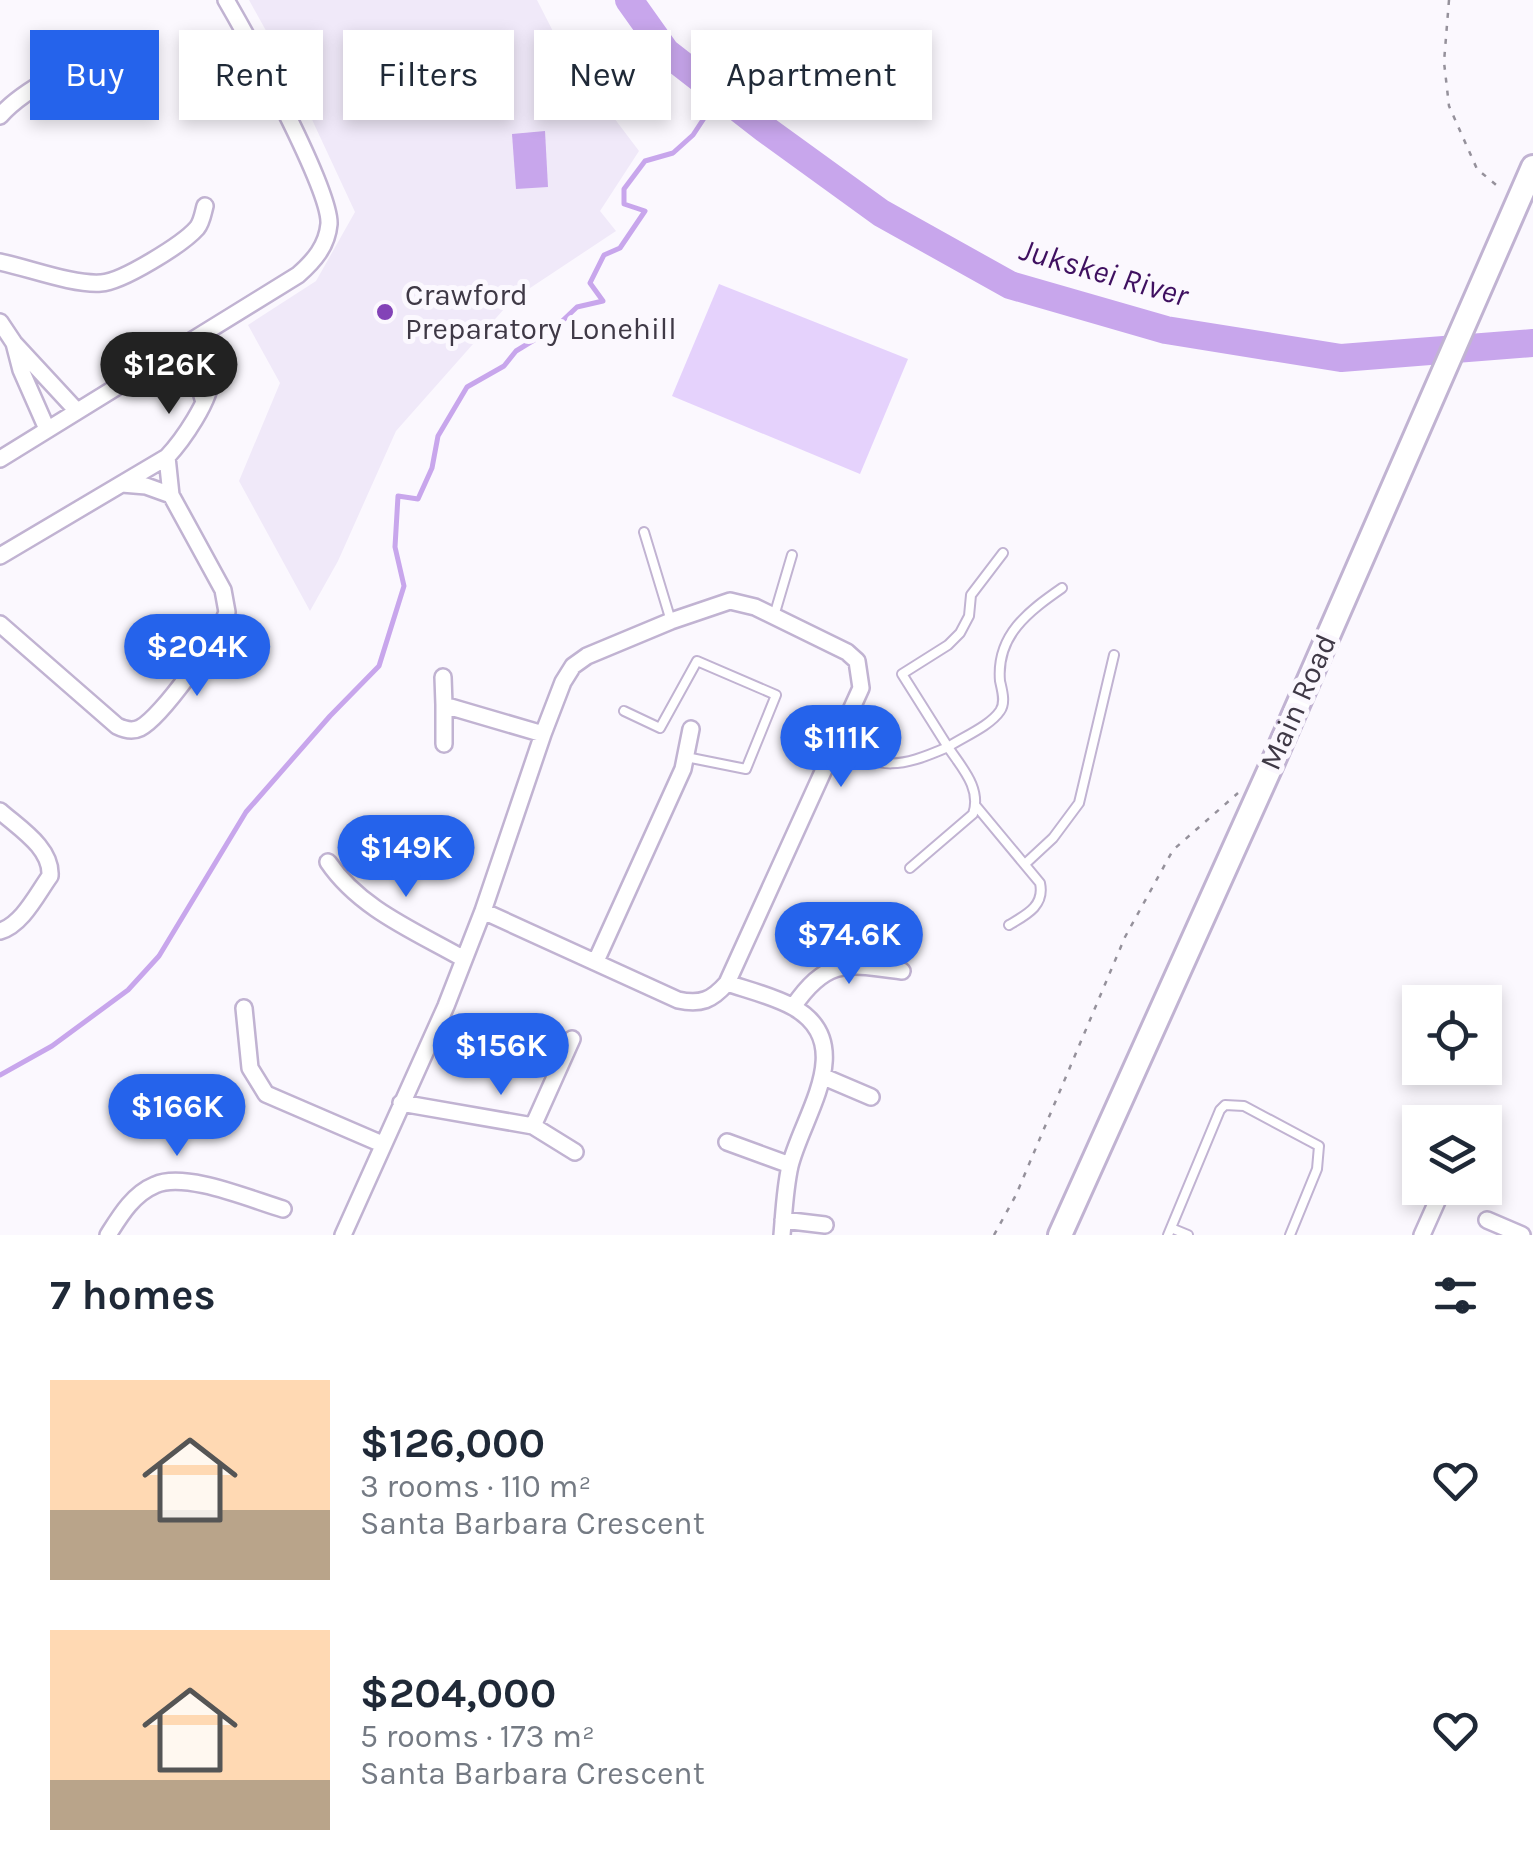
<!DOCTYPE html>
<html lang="en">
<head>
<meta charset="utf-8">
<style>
	body { margin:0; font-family:Karla,sans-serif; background:#f6f6f7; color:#1f2937; height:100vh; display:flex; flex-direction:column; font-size:38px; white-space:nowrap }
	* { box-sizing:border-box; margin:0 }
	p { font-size:32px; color:#747a83 }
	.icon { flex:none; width:55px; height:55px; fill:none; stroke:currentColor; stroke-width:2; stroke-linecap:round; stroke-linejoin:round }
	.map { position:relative; height:1235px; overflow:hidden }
	.drawer { display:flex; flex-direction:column; background:#fff; flex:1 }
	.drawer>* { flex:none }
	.hud { position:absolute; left:30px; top:30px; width:1000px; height:90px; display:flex; gap:20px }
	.buttons { position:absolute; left:1402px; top:985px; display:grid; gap:20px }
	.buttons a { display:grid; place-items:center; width:100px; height:100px; border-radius:0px; background:#fff; box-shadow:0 5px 15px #0003; font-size:50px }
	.price { position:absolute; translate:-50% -85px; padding:0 22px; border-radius:35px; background:#2563eb; color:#fff; font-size:32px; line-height:65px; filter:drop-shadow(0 2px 5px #0008) }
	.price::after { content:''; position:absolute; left:50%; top:60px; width:30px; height:22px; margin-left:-15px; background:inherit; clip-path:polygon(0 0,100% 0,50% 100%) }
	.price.current { background:#222; color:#fff }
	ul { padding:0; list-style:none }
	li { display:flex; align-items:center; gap:30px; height:250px; padding:0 50px }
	li span { display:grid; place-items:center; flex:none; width:280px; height:200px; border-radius:0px; color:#555 }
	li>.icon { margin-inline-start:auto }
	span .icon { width:120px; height:120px; fill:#fffc; stroke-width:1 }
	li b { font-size:42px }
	h2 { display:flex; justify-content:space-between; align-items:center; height:120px; padding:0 50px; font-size:42px }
	.chip { padding:0 35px; border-radius:0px; background:#fff; box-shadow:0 5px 15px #0003; font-size:35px; line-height:90px }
	.chip.current { background:#2563eb; color:#fff }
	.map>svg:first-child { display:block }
	.built { fill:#f0e9f9 }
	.green { fill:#e5d2fc }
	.water { fill:#c8a6ec }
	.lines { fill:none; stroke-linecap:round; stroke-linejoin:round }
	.stream { stroke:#c8a6ec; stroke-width:5 }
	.river { stroke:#c8a6ec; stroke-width:28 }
	.service-casing { stroke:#c1b3d2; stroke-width:12 }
	.minor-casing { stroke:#c1b3d2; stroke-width:20 }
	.secondary-casing { stroke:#c1b3d2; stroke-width:28 }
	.path { stroke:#95919b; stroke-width:2.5; stroke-dasharray:5 8; stroke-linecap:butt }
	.service { stroke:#fff; stroke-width:8 }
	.minor { stroke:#fff; stroke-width:15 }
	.secondary { stroke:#fff; stroke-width:22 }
	.poi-dot { fill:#8343b7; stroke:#fbf8fe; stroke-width:4 }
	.labels { text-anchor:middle; stroke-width:10; stroke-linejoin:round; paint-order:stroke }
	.poi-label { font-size:30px; fill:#3f3946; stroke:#fbf8fe; text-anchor:start }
	.street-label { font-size:30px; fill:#3f3946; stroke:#fbf8fe }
	.water-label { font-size:32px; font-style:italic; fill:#3f1060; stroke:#fbf8fe }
</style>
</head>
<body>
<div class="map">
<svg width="1533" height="1235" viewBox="0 0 1533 1235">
	<rect width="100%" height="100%" fill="#fbf8fe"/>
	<path class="built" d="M249,0H537L562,49L639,151L600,211L616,231L512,300L396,431L338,561L310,611L239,481L280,383L248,325L316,281L355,212L295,83Z"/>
	<path class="green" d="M719,284L908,359L860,474L672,396Z"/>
	<path class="water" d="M545,131L548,187L516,189L512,134Z"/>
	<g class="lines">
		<path class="stream" d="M0,1075L52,1046L128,990L159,956L246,812L330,716L379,666L404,586L395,547L398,496L418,499L432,468L438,436L467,387L504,366L516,351L557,326L577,307L603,301L590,283L604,255L620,248L645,211L624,204V189L645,161L673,153L693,135L720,94"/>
		<path class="river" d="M629,0L666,52L765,129L881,213L1010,285L1166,330L1341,358L1533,343"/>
		<defs>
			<path id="service" d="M644,532L671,621
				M1003,553L971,595L969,616L960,633L948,645L902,674L948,747C963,737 990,726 1000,711C1006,703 1002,690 1000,681C996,635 1029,611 1062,588
				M774,616L792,555
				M624,711L660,728L697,661L776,695L746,769L686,757
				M835,749C886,768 897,769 948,747C961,767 982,788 973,814L910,868
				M976,806L1040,883C1045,906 1026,915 1009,925
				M1025,864L1053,838L1079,803L1114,655
				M1171,1228L1188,1235
				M1168,1235L1220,1110L1225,1105L1244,1106L1319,1146L1317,1169L1290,1235"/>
			<path id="minor" d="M0,116C23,89 95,51 130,47
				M0,262C29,268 73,285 101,283C122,282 183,244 197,228C202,222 203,213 205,206
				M0,322L14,343L77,411
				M14,343L21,370L47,429
				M178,350L196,375L203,399
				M0,459L298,275C314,261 327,246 329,224C331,190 247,36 226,0
				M122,484L146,486L171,495
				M0,556L167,457C182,441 211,400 211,377C211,364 199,351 193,341
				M0,624L117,726C125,730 132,732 140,728C161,718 220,635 227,612L223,590L171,495L167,457
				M443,677L444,705L543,734
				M444,705V744
				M0,811C19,828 52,848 50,876C37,894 22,925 0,931
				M328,862C360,909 415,931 464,959
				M596,961L683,769L691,729
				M727,983C748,990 773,996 793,1007C859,1044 802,1116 790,1166C785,1188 784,1212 782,1235
				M793,1007C827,957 848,964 902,971
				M244,1008L250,1068L266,1094L382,1144
				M824,1077L871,1097
				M401,1103L533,1126L575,1152
				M533,1126L572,1039
				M727,1142L790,1165
				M783,1220L825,1225
				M1487,1220L1522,1235
				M108,1235C120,1216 133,1194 155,1185C185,1171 252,1200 283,1209
				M343,1235L446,1006L483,911L543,734L563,682L573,666L587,656L671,621L730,601L755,607L847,652L857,661L861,688L727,983C712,1000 701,1005 678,1000L483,911
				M1422,1235L1443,1188"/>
			<path id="secondary" d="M1060,1235L1273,762L1533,167"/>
		</defs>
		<use href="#service" class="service-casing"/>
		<use href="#minor" class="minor-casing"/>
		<use href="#secondary" class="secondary-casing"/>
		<path class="path" d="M1449,0L1444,62L1449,106L1477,169L1501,189
			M994,1235L1016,1195L1125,937L1173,850L1238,793"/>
		<use href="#service" class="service"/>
		<use href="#minor" class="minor"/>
		<use href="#secondary" class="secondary"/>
	</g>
	<circle class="poi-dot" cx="385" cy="312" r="10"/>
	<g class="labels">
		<g class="poi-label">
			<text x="405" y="305">Crawford<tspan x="405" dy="34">Preparatory Lonehill</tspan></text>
		</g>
		<g class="street-label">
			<text transform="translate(1298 702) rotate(-66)" y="10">Main Road</text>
		</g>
		<g class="water-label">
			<text transform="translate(1104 272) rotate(16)" y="11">Jukskei River</text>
		</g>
	</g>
</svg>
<div class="buttons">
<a><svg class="icon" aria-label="locate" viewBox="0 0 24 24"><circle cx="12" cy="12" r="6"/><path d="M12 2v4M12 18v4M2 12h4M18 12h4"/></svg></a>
<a><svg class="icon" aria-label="layers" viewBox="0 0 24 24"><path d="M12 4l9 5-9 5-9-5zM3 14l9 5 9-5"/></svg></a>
</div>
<b class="price current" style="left:169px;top:417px">$126K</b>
<b class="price" style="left:197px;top:699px">$204K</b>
<b class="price" style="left:841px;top:790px">$111K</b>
<b class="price" style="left:406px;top:900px">$149K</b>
<b class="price" style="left:849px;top:987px">$74.6K</b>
<b class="price" style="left:501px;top:1098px">$156K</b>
<b class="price" style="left:177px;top:1159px">$166K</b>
<div class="hud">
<a class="chip current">Buy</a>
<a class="chip">Rent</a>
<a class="chip">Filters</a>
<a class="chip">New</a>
<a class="chip">Apartment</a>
</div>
</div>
<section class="drawer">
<h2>7 homes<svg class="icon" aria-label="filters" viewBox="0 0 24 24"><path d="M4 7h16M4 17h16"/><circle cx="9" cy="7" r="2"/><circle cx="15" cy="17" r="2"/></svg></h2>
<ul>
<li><span style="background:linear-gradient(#ffd9b3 65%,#b9a48a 0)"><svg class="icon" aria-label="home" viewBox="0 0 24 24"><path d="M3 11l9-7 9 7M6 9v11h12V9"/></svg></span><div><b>$126,000</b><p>3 rooms · 110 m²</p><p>Santa Barbara Crescent</p></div><svg class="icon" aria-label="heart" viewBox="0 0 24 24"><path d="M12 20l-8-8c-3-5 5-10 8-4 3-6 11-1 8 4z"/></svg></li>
<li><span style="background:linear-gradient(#ffd9b3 75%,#b9a48a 0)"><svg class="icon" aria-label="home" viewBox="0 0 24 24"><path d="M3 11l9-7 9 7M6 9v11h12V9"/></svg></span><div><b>$204,000</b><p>5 rooms · 173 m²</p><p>Santa Barbara Crescent</p></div><svg class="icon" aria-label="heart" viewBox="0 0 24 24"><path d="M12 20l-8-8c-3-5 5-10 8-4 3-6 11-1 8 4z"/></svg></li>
</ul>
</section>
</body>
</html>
